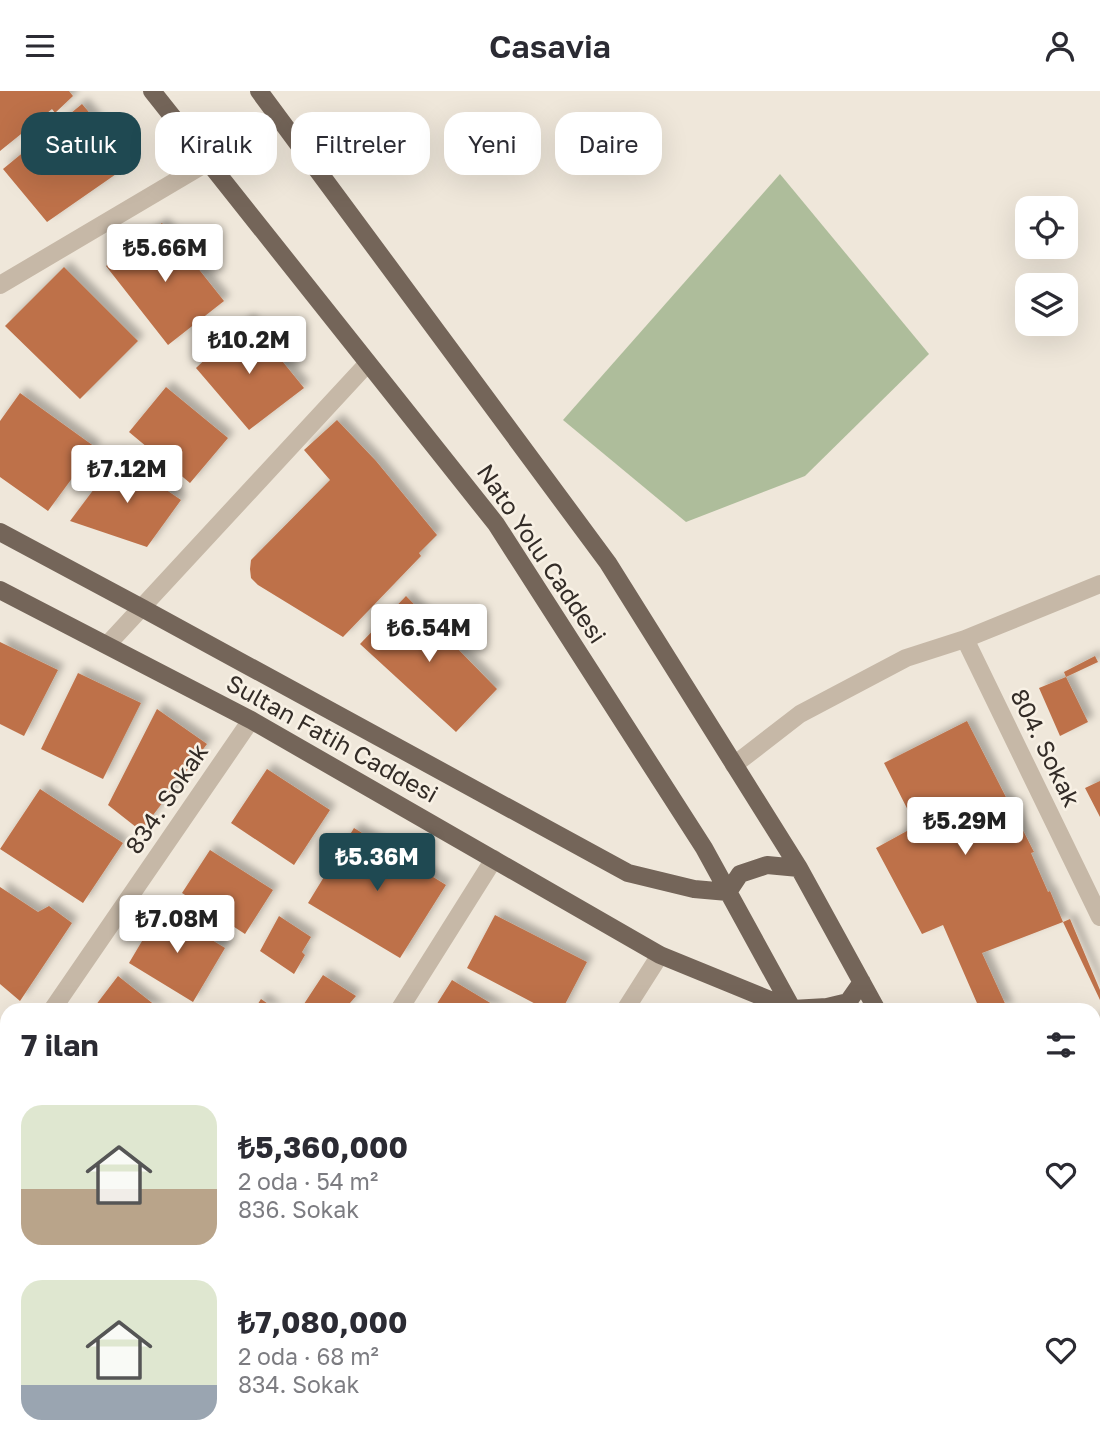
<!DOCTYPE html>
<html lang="tr">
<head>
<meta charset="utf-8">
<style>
	body { margin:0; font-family:"Golos Text",sans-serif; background:#f2f2f3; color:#2b2b33; height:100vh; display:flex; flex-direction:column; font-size:26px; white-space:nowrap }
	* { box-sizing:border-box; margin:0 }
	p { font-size:23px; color:#7c7c81 }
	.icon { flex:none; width:38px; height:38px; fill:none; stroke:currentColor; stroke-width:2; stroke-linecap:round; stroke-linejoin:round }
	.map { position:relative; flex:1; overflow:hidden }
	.details { position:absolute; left:0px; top:912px; width:1101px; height:450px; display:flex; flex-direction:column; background:#fff; border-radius:21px 21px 0 0; box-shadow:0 7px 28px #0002 }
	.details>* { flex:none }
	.guide { position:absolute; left:21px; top:21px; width:700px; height:63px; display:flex; gap:14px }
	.tools { position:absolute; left:1015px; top:105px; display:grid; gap:14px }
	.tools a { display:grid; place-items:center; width:63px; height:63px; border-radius:14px; background:#fff; box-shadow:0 7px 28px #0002; font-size:35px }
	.price { position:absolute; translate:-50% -60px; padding:0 16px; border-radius:7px; background:#fff; color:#222; font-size:23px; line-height:46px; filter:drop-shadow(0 2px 4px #0008) }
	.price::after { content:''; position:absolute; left:50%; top:42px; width:21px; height:16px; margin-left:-10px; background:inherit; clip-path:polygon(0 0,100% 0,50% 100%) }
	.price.on { background:#1f4952; color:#fff }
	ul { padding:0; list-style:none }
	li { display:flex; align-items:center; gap:21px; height:175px; padding:0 21px }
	li span { display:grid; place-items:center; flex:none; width:196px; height:140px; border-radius:21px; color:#555 }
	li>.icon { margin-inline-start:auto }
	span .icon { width:84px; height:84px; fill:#fffc; stroke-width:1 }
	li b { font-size:30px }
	h2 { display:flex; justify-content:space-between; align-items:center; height:84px; padding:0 21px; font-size:30px }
	.chip { padding:0 24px; border-radius:21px; background:#fff; box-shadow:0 7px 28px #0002; font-size:24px; line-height:63px }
	.chip.on { background:#1f4952; color:#fff }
	header { display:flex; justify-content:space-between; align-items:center; height:91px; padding:0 21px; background:#fff; font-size:32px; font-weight:600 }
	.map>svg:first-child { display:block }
	.green { fill:#aebd9b }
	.building { fill:#be7149; filter:url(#shadow) }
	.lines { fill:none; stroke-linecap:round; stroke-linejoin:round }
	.minor { stroke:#c6b8a7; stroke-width:18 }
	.major { stroke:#746559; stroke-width:18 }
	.labels { text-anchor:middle; stroke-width:5; stroke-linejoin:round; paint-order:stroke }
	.street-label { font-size:24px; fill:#332c27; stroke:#f8f1e5 }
</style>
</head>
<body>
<header><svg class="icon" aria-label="menu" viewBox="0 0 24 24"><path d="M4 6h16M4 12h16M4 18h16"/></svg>Casavia<svg class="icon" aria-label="person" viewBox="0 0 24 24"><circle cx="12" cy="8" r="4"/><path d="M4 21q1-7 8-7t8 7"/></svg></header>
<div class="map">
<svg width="1100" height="1361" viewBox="0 0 1100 1361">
	<defs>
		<filter id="shadow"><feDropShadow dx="6" dy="-6" stdDeviation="3.5" flood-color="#0004"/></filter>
	</defs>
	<rect width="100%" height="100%" fill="#efe7da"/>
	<path class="green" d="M780,83L929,263L805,385L686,431L563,329Z"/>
	<path class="building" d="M0,0H69L73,5L55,22L52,18L0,60Z
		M82,13L132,72L47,131L3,78Z
		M162,132L224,210L168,254L106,175Z
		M64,176L138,250L80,308L5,235Z
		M248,228L304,297L249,339L196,277Z
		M166,296L228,347L190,392L129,341Z
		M20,302L95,356L48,420L0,386V330Z
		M337,329L376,370L437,444L419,462L421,465L343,546L258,494L251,487L250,478L251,469L330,389L304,359Z
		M118,366L181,409L147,456L70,430Z
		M406,505L497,598L456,641L360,553Z
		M0,551L58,579L24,645L0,633Z
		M1095,565L1098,571L1066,586L1064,581Z
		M78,582L141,612L103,688L41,658Z
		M1066,586L1088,631L1060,645L1039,597Z
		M157,618L207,653L141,740L108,714Z
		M967,630L1034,761L1031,762L1048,801L1050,800L1063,831L982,862L1008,919H980L943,834L922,843L876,757L916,735L884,672Z
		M267,678L330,719L294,774L231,732Z
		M1100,690V726L1085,697Z
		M40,698L123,752L83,812L0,758Z
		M354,737L446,794L400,867L308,812Z
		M210,759L273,799L245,843L182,802Z
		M0,796L38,821L49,815L72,832L20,910L0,893Z
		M161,818L225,857L193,911L129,872Z
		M495,824L587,871L562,919H547L467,877Z
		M279,825L311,846L302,861L305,864L294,883L260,860Z
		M1070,828L1100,899V909L1063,831Z
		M323,884L356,905L344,919H300Z
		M118,885L161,919H92Z
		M452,889L502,919H433Z
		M261,908L277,919H254Z
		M1100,926V1010L1094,1012V929Z
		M7,1033V1117L0,1111V1041Z
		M1100,1077V1163L1094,1149V1079Z
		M7,1227V1316L0,1310V1235Z
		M0,1337L7,1345V1354H12L5,1361H0Z
		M106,1354H147L154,1361H100Z
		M245,1354H319L315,1361H242Z
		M422,1354H526L522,1361H419Z
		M615,1354H705L720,1361H612Z
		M801,1354H896L898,1361H804Z"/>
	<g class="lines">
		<path class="minor" d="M0,194L208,71
			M965,548L1100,826
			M107,554L368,272
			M734,674L800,623L906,567L965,548L1100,493
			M52,919L251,629
			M399,919L494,768
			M625,919L660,864
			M0,992L7,982
			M1094,1048L1100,1047
			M42,1361L48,1354
			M353,1361L357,1354
			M546,1361L549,1354"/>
		<path class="major" d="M152,0L496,433L704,757L793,919
			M259,0L608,472L799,777L877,919
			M0,441L142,517L628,782L694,798L728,801L740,783L767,774L799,777
			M0,499L251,629L660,864L792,918L827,916L848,911L862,891
			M961,1354L963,1361
			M1037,1354L1038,1361"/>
	</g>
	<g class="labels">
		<g class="street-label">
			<text transform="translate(541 463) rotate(56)" y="8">Nato Yolu Caddesi</text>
			<text transform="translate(332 648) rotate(29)" y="8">Sultan Fatih Caddesi</text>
			<text transform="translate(1045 657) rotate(64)" y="8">804. Sokak</text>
			<text transform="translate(167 708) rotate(-56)" y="8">834. Sokak</text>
		</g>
	</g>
</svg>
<div class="tools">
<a><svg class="icon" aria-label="locate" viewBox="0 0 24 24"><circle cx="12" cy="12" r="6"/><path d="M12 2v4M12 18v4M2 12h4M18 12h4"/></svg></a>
<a><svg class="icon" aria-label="layers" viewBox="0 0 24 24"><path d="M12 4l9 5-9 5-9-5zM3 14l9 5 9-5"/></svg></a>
</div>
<b class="price" style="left:165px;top:193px">₺5.66M</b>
<b class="price" style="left:249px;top:285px">₺10.2M</b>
<b class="price" style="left:127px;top:414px">₺7.12M</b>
<b class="price" style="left:429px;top:573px">₺6.54M</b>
<b class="price" style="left:965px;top:766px">₺5.29M</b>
<b class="price on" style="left:377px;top:802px">₺5.36M</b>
<b class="price" style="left:177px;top:864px">₺7.08M</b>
<div class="guide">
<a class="chip on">Satılık</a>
<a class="chip">Kiralık</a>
<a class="chip">Filtreler</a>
<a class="chip">Yeni</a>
<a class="chip">Daire</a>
</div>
<section class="details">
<h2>7 ilan<svg class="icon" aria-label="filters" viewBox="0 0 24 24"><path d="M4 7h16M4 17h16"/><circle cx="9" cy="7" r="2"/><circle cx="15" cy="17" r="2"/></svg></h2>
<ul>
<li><span style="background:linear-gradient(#dfe7d0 60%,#b9a48a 0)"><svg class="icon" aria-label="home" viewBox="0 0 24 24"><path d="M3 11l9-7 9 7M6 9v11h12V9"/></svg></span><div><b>₺5,360,000</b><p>2 oda · 54 m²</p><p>836. Sokak</p></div><svg class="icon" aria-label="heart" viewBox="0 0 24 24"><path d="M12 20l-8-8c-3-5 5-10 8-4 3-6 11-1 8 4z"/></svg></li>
<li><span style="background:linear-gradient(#dfe7d0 75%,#9aa5b1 0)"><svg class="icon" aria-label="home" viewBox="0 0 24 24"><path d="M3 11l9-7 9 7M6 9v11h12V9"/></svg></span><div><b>₺7,080,000</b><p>2 oda · 68 m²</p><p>834. Sokak</p></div><svg class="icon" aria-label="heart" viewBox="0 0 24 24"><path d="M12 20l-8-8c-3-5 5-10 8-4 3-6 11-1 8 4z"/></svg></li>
</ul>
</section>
</div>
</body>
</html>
